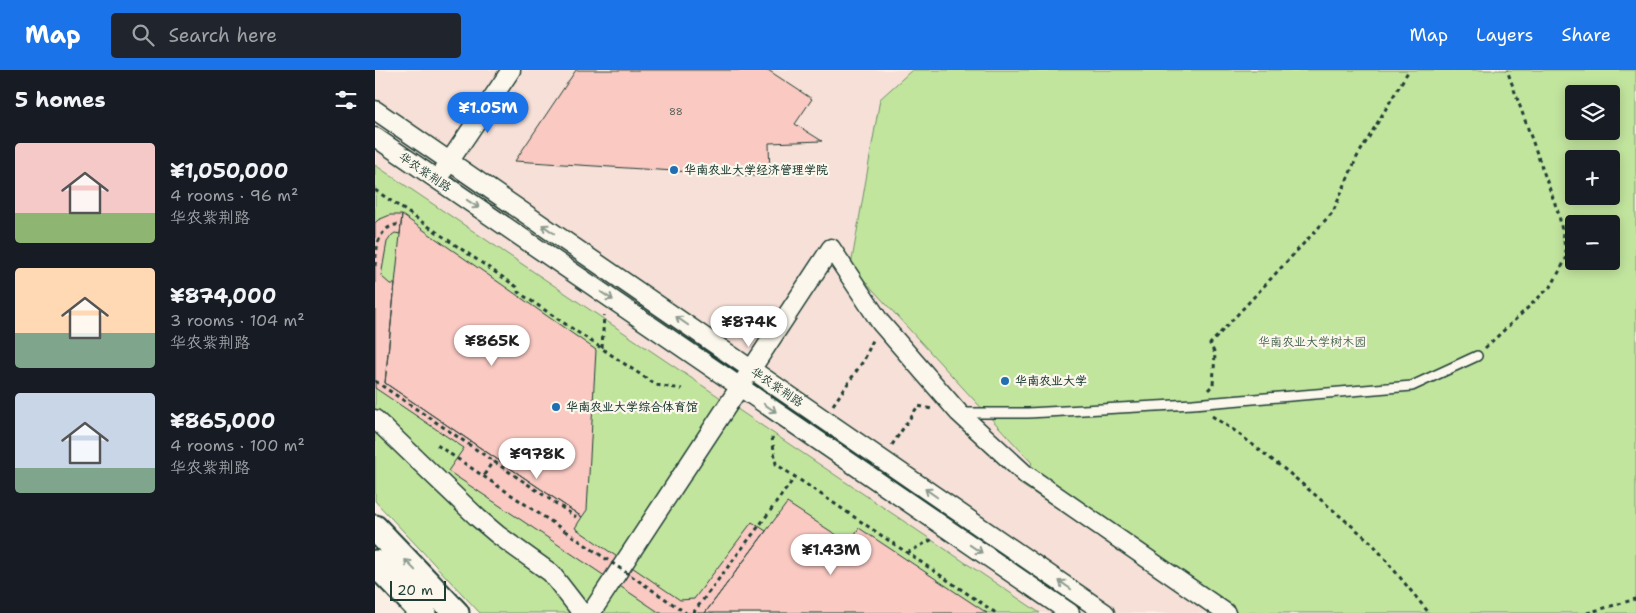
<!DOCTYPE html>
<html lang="en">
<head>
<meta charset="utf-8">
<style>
	body { margin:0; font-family:"Shantell Sans","LXGW WenKai TC",sans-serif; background:#20242c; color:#f1f3f6; height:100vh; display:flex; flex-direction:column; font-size:19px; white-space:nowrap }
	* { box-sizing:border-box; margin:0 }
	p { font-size:16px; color:#9ea1a6 }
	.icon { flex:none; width:28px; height:28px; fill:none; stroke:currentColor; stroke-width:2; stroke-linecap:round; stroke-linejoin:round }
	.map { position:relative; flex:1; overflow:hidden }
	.sheet { display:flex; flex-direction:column; background:#171b24; width:375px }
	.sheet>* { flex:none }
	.tools { position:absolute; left:1190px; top:15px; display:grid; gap:10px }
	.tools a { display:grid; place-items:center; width:55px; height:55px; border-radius:5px; background:#171b24; box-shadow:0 2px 12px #0003; font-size:25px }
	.scale { position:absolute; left:15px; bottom:12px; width:56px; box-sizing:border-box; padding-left:5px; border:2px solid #1f3d34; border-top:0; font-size:14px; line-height:18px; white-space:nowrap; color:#1f3d34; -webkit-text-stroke:4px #fbf7ec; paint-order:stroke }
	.price { position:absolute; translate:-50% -42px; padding:0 11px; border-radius:18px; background:#fff; color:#222; font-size:16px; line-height:32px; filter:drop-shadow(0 1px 2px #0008) }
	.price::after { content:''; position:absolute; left:50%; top:30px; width:15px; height:11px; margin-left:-8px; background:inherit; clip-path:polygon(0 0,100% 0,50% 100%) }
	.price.current { background:#1a73e8; color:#fff }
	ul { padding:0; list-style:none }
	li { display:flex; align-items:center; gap:15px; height:125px; padding:0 15px }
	li span { display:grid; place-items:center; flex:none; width:140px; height:100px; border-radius:5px; color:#555 }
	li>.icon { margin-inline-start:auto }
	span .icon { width:60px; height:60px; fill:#fffc; stroke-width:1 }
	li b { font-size:21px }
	h2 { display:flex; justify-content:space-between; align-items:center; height:60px; padding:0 15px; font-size:21px }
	header { display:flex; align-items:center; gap:30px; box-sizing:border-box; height:70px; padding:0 25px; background:#1a73e8; color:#fff }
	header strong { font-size:24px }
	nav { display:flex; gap:28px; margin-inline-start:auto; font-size:18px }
	.search { width:350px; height:45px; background:#20242c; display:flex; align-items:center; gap:12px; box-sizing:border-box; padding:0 18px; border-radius:5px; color:#9ea1a6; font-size:19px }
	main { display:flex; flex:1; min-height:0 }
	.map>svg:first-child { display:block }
	.built { fill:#f6e0d7; fill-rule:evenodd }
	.green { fill:#c2e59e; stroke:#709169; fill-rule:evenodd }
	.building { fill:#f9c9c2; stroke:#1f3d34 }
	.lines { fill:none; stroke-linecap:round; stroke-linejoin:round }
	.lane-casing { stroke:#1f3d34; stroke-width:12 }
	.street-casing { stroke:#1f3d34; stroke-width:21 }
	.secondary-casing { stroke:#1f3d34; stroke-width:29 }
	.path { stroke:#1f3d34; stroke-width:3; stroke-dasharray:4 4; stroke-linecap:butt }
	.lane { stroke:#fbf7ec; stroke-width:9 }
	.street { stroke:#fbf7ec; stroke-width:18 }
	.secondary { stroke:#fbf7ec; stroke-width:25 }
	.path-bridge { stroke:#1f3d34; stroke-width:3; stroke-dasharray:4 4; stroke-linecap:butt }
	.oneway { stroke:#8d9a90 }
	.poi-dot { fill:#1f6fb2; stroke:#fbf7ec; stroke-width:2 }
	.labels { text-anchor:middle; stroke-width:4.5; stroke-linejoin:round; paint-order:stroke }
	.number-label { font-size:10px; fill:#566058 }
	.poi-label { font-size:12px; font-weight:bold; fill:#1f3d34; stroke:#fbf7ec; text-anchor:start }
	.street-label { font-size:12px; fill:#1f3d34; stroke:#fbf7ec }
	.park-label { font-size:12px; fill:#405f49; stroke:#fbf7ec }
</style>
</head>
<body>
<header>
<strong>Map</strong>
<div class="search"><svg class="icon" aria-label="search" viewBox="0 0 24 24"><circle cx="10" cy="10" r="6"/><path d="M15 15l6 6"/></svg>Search here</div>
<nav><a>Map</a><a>Layers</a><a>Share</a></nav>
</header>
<main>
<section class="sheet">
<h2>5 homes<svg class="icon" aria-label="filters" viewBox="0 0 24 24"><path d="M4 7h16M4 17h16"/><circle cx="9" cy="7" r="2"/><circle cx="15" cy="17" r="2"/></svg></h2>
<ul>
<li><span style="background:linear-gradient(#f6c9c9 70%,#8fb573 0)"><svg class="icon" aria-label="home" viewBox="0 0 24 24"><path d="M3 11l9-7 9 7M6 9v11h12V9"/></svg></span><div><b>¥1,050,000</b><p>4 rooms · 96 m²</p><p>华农紫荆路</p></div></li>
<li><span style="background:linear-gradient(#ffd9b3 65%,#7fa58c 0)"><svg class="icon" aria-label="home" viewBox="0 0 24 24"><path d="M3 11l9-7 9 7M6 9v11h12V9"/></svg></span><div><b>¥874,000</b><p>3 rooms · 104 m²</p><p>华农紫荆路</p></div></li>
<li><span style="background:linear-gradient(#c9d6e8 75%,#7fa58c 0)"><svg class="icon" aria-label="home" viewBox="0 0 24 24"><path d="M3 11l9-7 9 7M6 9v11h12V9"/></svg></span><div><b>¥865,000</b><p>4 rooms · 100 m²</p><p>华农紫荆路</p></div></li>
</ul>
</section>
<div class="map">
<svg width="1261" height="543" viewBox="0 0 1261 543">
	<rect width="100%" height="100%" fill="#fbeee4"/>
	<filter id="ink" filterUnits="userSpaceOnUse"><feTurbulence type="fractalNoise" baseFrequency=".02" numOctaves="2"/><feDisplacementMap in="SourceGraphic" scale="10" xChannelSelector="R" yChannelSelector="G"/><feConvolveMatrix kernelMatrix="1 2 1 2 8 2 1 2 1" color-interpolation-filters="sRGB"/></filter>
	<g filter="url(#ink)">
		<path class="built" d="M0,0H1261V543H105L0,431ZM1199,24H1236V61H1199ZM1199,89H1236V126H1199ZM1199,154H1236V191H1199Z"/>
		<path class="green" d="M537,0H1261V543H843L645,414L657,393L476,196L505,29ZM1199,24H1236V61H1199ZM1199,89H1236V126H1199ZM1199,154H1236V191H1199Z
			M0,95C222,244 443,394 665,543H105L0,431Z"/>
		<path class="building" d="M201,0H393L437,29L420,54L447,71L394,73L395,107L140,91Z
			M15,145H27L25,164L20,163L17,165L12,172L6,206L15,214H20L10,313L207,447L200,458L305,530L319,529L377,452L391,461L330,543H285L73,401L89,378L0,318V153L3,150Z
			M27,145L221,280L212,440L207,447L10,313Z
			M412,433L474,473L484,458L612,543H330Z"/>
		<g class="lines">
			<defs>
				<path id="lane" d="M587,343H653L818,334L1037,316L1102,286"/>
				<path id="street" d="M0,40L730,543
					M0,67L695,543
					M68,101L136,0
					M0,349L103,448L123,465L176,503L207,543
					M216,543L456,178L505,252L584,343L650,404L851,543"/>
				<path id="secondary" d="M0,458L81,543
					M0,493L48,543"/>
			</defs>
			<use href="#lane" class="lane-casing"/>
			<use href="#street" class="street-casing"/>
			<use href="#secondary" class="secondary-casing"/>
			<path class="path" d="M0,120L142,217L143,222L281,315L307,319
				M0,196C2,176 2,156 26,154
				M227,278L229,245
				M1110,278L1177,215L1192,187L1184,145L1132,0
				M0,311L201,447
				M833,320L838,315L840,284L835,274L958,142L982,87L1034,0
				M458,335L489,290L498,270
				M837,346L860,361L913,402L997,473L1054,543
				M397,367L401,394L621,543
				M62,375L190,461
				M517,375L543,336L557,339
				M109,405L118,391
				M532,483L558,469
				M318,543L384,456L420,407
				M1212,543L1261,529"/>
			<use href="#lane" class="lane"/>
			<use href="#street" class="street"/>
			<use href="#secondary" class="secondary"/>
			<path class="path-bridge" d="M190,461L311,543"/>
		</g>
		<defs><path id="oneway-shaft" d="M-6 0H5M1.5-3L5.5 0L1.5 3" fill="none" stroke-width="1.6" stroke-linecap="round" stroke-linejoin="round" transform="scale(1.25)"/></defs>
		<g class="oneway">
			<use href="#oneway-shaft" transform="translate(98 134) rotate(34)"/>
			<use href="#oneway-shaft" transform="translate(173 159) rotate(-145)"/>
			<use href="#oneway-shaft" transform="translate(232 226) rotate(34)"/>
			<use href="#oneway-shaft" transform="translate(307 251) rotate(-145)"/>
			<use href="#oneway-shaft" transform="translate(395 338) rotate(34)"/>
			<use href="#oneway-shaft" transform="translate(556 423) rotate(-145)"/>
			<use href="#oneway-shaft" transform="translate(601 479) rotate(34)"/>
			<use href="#oneway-shaft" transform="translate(35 495) rotate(-134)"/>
			<use href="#oneway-shaft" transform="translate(690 515) rotate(-145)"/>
		</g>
	</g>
	<g class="poi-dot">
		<circle cx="299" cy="100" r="5"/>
		<circle cx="630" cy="311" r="5"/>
		<circle cx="181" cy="337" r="5"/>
	</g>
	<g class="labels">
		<g class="number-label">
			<text x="301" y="45">88</text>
		</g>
		<g class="poi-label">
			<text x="309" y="104">华南农业大学经济管理学院</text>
			<text x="640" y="315">华南农业大学</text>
			<text x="191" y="341">华南农业大学综合体育馆</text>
		</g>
		<g class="street-label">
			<text transform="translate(50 102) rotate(34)" y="4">华农紫荆路</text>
			<text transform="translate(402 317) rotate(34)" y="4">华农紫荆路</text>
		</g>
		<g class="park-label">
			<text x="937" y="276">华南农业大学树木园</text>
		</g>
	</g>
</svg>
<div class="tools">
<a><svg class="icon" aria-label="layers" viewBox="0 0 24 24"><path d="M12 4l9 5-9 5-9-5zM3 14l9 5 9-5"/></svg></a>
<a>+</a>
<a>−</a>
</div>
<div class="scale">20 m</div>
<b class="price current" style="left:113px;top:64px">¥1.05M</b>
<b class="price" style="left:374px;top:278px">¥874K</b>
<b class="price" style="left:117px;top:297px">¥865K</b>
<b class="price" style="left:162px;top:410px">¥978K</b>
<b class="price" style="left:456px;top:506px">¥1.43M</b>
</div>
</main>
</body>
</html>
